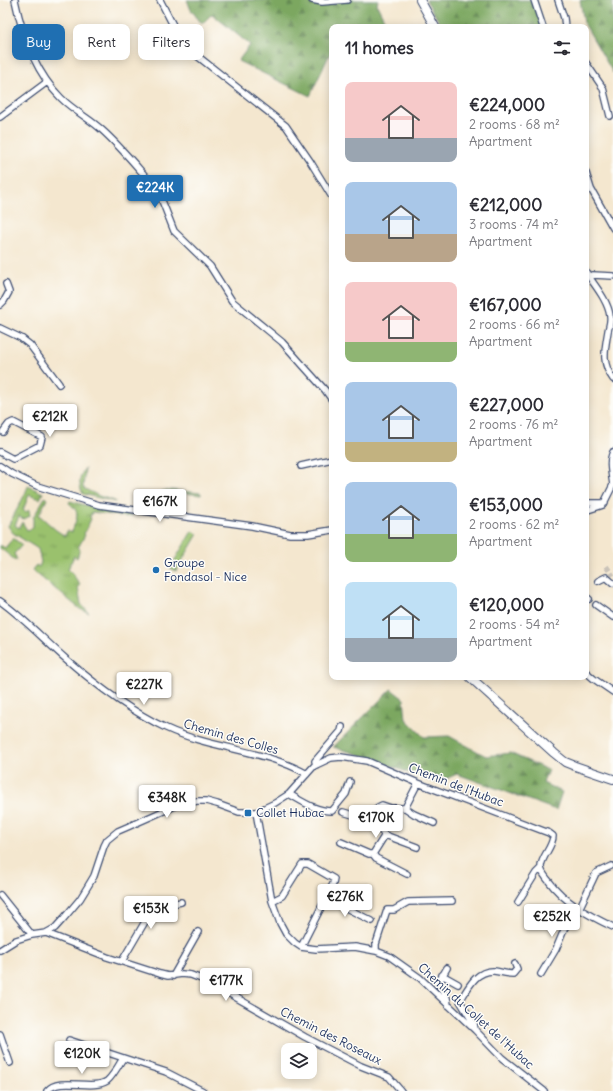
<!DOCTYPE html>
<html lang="en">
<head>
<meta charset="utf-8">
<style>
	body { margin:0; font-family:Delius,sans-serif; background:#f7f7f7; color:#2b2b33; height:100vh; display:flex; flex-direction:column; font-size:15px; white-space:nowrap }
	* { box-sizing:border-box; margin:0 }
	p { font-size:13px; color:#7c7c81 }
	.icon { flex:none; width:22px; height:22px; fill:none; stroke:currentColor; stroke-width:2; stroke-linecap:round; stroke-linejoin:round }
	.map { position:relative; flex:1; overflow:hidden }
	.side { position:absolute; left:329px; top:24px; width:260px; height:656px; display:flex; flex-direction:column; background:#fff; border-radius:8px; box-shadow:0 2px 10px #0003 }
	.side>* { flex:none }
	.top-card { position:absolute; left:12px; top:24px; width:257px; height:36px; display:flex; gap:8px }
	.buttons { position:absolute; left:281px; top:1043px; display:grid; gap:8px }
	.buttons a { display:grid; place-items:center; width:36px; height:36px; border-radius:8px; background:#fff; box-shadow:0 2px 10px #0003; font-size:20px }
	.price { position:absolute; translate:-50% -34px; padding:0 9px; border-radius:4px; background:#fff; color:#222; font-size:13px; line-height:26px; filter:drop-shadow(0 1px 2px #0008) }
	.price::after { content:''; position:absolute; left:50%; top:24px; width:12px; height:9px; margin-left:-6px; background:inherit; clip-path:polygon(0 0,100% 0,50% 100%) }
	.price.selected { background:#1f6fb2; color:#fff }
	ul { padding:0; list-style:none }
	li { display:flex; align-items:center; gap:12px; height:100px; padding:0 16px }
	li span { display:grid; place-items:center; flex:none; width:112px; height:80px; border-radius:8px; color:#555 }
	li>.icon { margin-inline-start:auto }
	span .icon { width:48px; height:48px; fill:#fffc; stroke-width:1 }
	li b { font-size:17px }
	h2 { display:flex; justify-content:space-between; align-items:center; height:48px; padding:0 16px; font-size:17px }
	.pill { padding:0 14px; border-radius:8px; background:#fff; box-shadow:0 2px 10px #0003; font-size:14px; line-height:36px }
	.pill.selected { background:#1f6fb2; color:#fff }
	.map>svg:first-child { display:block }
	.grass { fill:url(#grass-tufts); stroke:#5a7866 }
	.forest { fill:url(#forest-firs); stroke:#4b6b5f }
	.garden { fill:#9ac16d; stroke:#5a7866 }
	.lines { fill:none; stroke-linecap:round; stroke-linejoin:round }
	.street-tunnel { stroke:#c9c2b8; stroke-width:5.5; stroke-dasharray:5.5 3; stroke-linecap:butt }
	.street-casing { stroke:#3c4b6f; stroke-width:8 }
	.secondary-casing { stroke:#3c4b6f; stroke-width:10 }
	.street { stroke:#fff; stroke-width:5.5 }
	.secondary { stroke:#fff; stroke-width:8 }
	.poi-dot { fill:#1f6fb2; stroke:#fdfcf7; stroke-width:1.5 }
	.labels { text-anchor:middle; stroke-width:3; stroke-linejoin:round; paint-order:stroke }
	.poi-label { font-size:12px; fill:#1b2f5e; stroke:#fdfcf7; text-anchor:start }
	.street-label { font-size:12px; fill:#1b2f5e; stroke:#fdfcf7 }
</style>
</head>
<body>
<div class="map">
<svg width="613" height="1091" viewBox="0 0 613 1091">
	<defs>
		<pattern id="grass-tufts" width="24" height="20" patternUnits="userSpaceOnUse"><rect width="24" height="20" fill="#9ac16d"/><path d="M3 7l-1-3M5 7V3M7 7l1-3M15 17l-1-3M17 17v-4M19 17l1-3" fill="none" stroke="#7d9d5d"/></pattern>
		<pattern id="forest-firs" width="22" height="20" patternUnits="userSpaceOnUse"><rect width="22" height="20" fill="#7ba760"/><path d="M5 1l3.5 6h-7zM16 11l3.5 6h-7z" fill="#648852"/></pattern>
	</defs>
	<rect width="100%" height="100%" fill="#fdfcf7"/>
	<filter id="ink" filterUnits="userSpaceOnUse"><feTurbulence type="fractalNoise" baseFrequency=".025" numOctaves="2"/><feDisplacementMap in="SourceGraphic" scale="8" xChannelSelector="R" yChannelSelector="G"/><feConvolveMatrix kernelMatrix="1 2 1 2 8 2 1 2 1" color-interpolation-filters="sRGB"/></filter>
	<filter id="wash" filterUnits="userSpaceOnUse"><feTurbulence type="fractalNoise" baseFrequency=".012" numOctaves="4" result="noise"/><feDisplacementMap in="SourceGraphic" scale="16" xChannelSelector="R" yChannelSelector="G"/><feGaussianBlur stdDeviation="0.9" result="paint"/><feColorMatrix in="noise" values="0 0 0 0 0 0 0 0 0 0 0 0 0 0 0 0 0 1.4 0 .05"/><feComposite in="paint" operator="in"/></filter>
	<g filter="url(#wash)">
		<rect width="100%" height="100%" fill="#f4e7cf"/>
		<path class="grass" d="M85,468L83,488L99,496L115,501V502L83,494C78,484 79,477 85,468Z
			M28,486L43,493L40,499L29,495L23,510L26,512L29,510L30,516L24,519L19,517L15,525L19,528L22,522L27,530L33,528V518L45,497L47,499L39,515L56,530L65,536L67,531L72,532C76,518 82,513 69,503L70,501L85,505L134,515L126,517L92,512L90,517L91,519L84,534L85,535L78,548L80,549L77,558L74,556L68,569L72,573L80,585L78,587L81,604L89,613L80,609L32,570L35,566L39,567L41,562L38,549L13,533L8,526L25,494Z
			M192,531L198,534L176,571L170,568Z
			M13,538L22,545L14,554L16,557V561L0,548V545L5,548Z"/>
		<path class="forest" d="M187,0H378L377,5L388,27H332V49L310,96L238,61L250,45L212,14L202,24L191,10Z
			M426,0H531L543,27H442Z
			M580,0H613V73L584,23Z
			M391,689L404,699L406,719L424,737L449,736L486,756L510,753L548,770L543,783L562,792L556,810L457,774L437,783L367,757L333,747Z"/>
		<path class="garden" d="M171,490L201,493V495L175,492L174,504L168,507L150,504V502L160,503L162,491H171Z"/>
	</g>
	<g filter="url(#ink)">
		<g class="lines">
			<path class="street-tunnel" d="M606,566L613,576"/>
			<defs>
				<path id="street" d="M15,0C22,34 36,73 61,98C74,111 89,118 102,130C121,147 137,167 154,186L159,193L174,231L210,266L232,301L282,342L325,390L332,400
					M160,0L177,33L191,51L286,126L310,161L332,197
					M312,0L322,2L347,0
					M534,0L543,27
					M558,0L564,18L565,27
					M586,63L603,88L610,116
					M0,117L47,82
					M586,173L591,189L613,228
					M586,272C594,285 608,300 610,316C611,321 609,326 608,331C605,350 601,362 613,379
					M589,276L593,275L613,276
					M0,305L4,301L9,292L6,284
					M0,328L21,338L30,345L59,384
					M0,452L13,459L40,445L42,437L13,422L9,424L3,432
					M613,452C608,462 612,475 613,485
					M0,466L12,474L37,486L99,505L252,526L290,534H308L332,530
					M301,466L332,459
					M586,503H605
					M588,510L603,505L613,485
					M598,581L606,577L613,583
					M586,597L589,599
					M0,601C24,618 44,640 66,659C96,685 130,711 166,728C211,749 263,749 307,774
					M596,605L613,617
					M586,672L594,679L613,692
					M316,765L315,761L341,731L342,727
					M418,783L405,808L414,814L434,823
					M289,794C303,802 316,811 332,811L346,794L350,782
					M256,812L272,901L280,923L286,934L295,943L301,947L316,949L355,947L376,951L389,956L420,978L475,1030L502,1058L544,1091
					M343,812L370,820L385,835L417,847
					M370,820L378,807L382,805L391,808H405
					M341,842L369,854H373L385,835
					M373,854L376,858L407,874
					M0,895L32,935
					M326,898L372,921
					M272,901L282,896L302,864H308L334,879L333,884L301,947
					M518,902L536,873L541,868
					M579,909L596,873L611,866
					M46,933L107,957L160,974L168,976L182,974L191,975L209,982L305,1037L361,1066L389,1077L401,1091
					M0,950L16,940L32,935L46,933L55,928L64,918L80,899L88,886L94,876L104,846L107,840L118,831L125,828L177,805L197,801H206L217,804L239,812H256L275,803L289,794L314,766L331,758L341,757L367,761L418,783L549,833L553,836C553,847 541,857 541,867C541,872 545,876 548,880C565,903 588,915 613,927
					M376,951V944L387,910H394L408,902L452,901
					M122,961L153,908L181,902
					M447,968L440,980L439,985L447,998L448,1005
					M541,974L556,949L574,906
					M442,975L458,984
					M173,976L198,932
					M475,1029L474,1024L460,1001C468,988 476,970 494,971C501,972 507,974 513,974L517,969L515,964
					M0,1034L10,1063
					M69,1040L166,1072L203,1091
					M47,1091C59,1076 92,1091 107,1081C113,1076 119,1065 123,1058"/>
				<path id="secondary" d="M420,0L435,27
					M470,677L554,753L565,762L575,766L613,779"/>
			</defs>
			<use href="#street" class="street-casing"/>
			<use href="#secondary" class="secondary-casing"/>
			<use href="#street" class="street"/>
			<use href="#secondary" class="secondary"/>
		</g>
	</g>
	<g class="poi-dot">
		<circle cx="156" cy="570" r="4"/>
		<rect x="244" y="809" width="8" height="8" rx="2"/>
	</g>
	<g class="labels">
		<g class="poi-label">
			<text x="164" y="567">Groupe<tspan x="164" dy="14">Fondasol - Nice</tspan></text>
			<text x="256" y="817">Collet Hubac</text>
		</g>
		<g class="street-label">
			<text transform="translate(231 737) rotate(16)" y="4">Chemin des Colles</text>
			<text transform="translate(456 785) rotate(21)" y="4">Chemin de l'Hubac</text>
			<text transform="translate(476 1016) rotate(42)" y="4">Chemin du Collet de l'Hubac</text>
			<text transform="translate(331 1036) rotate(27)" y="4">Chemin des Roseaux</text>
		</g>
	</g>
</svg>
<div class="buttons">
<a><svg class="icon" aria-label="layers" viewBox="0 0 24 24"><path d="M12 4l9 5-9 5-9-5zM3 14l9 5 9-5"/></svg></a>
</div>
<b class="price selected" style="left:155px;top:209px">€224K</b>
<b class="price" style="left:50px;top:438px">€212K</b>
<b class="price" style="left:160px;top:523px">€167K</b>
<b class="price" style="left:144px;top:706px">€227K</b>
<b class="price" style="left:167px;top:819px">€348K</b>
<b class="price" style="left:376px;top:839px">€170K</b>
<b class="price" style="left:345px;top:918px">€276K</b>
<b class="price" style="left:151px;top:930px">€153K</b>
<b class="price" style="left:552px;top:938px">€252K</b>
<b class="price" style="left:226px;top:1002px">€177K</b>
<b class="price" style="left:82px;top:1075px">€120K</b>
<div class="top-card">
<a class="pill selected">Buy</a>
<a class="pill">Rent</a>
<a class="pill">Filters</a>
</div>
<section class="side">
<h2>11 homes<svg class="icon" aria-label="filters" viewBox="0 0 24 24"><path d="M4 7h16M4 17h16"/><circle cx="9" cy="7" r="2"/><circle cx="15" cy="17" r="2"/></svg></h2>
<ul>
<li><span style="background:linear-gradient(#f6c9c9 70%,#9aa5b1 0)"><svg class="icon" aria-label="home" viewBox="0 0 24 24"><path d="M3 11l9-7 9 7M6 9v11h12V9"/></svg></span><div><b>€224,000</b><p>2 rooms · 68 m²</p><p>Apartment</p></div></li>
<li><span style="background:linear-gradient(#a9c7e8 65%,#b9a48a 0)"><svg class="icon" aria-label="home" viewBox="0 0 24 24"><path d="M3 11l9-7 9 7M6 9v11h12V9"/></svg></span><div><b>€212,000</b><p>3 rooms · 74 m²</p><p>Apartment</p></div></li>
<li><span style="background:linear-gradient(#f6c9c9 75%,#8fb573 0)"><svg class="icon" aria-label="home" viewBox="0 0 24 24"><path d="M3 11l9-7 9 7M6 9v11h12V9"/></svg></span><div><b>€167,000</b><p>2 rooms · 66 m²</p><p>Apartment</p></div></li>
<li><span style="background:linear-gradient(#a9c7e8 75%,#c2b280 0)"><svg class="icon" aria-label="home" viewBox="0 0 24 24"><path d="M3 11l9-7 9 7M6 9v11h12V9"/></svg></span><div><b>€227,000</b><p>2 rooms · 76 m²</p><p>Apartment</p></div></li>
<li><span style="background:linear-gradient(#a9c7e8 65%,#8fb573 0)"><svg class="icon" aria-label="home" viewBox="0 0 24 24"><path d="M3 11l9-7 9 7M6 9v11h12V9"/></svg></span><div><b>€153,000</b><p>2 rooms · 62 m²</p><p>Apartment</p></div></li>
<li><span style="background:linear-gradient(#bfe0f5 70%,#9aa5b1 0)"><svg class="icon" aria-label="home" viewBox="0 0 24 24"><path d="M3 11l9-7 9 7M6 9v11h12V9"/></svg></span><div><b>€120,000</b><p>2 rooms · 54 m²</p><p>Apartment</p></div></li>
</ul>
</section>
</div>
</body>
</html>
